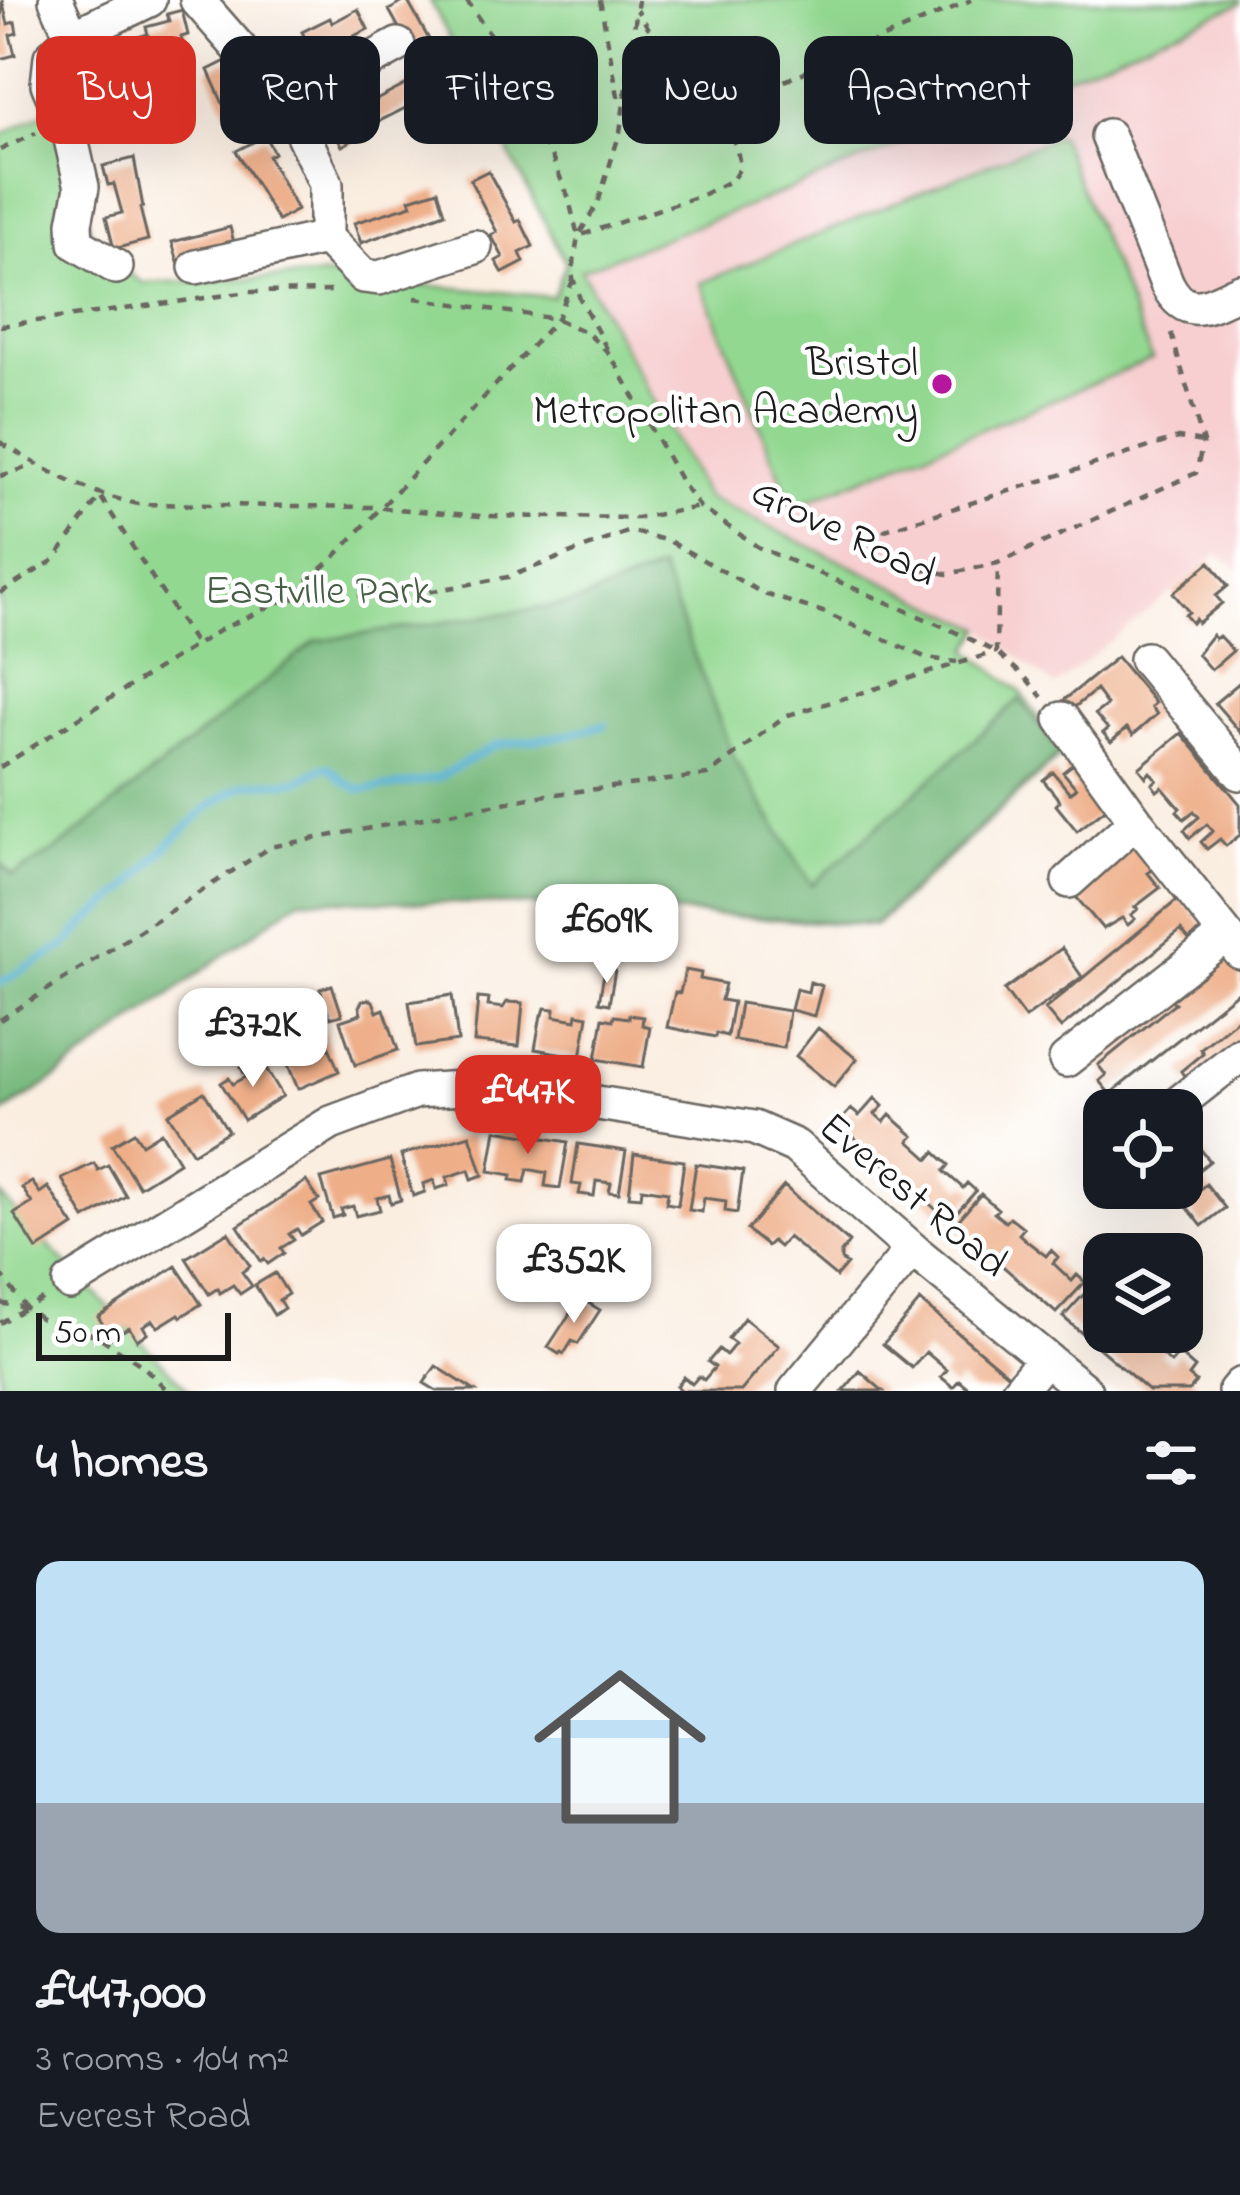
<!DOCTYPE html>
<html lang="en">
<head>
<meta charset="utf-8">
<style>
	body { margin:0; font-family:"Indie Flower",sans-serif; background:#20242c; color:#f1f3f6; height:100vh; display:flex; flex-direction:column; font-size:45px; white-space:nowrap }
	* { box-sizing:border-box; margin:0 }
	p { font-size:39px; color:#9ea1a6 }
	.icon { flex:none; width:66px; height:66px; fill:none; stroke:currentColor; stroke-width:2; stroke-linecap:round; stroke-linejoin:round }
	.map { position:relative; height:1391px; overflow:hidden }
	.side { display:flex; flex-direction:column; background:#171b24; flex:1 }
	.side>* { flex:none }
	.top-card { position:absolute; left:36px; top:36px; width:1170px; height:108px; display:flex; gap:24px }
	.tools { position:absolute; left:1083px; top:1089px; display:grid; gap:24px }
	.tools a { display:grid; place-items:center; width:120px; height:120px; border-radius:24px; background:#171b24; box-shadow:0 12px 48px #0002; font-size:60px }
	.scale { position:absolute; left:36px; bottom:30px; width:195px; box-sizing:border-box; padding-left:12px; border:6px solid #1c1c1c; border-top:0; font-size:33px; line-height:42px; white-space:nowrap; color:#1c1c1c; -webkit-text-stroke:9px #fff; paint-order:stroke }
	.price { position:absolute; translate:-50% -102px; padding:0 27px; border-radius:24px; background:#fff; color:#222; font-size:39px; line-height:78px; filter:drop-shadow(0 3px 6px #0008) }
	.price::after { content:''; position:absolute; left:50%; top:72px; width:36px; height:27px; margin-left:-18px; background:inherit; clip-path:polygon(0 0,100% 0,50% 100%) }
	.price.current { background:#d93025; color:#fff }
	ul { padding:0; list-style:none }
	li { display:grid; align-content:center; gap:24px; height:636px; padding:0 36px }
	li span { display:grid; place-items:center; height:372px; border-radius:24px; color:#555 }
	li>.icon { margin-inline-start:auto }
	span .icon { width:216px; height:216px; fill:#fffc; stroke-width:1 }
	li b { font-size:51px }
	h2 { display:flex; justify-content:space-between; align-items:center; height:144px; padding:0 36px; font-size:51px }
	.chip { padding:0 42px; border-radius:24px; background:#171b24; box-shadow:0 12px 48px #0002; font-size:42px; line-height:108px }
	.chip.current { background:#d93025; color:#fff }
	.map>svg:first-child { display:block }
	.built { fill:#f7cfd0 }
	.green { fill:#93d891; stroke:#587a56; stroke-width:3 }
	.forest { fill:#76b87b; stroke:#496a4c; stroke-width:3 }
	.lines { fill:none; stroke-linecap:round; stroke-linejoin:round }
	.stream { stroke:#4babca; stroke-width:8 }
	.building { fill:#eeae88 }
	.minor-casing { stroke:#6a6661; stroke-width:38 }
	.path { stroke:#6a6661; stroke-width:4.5; stroke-dasharray:9 9; stroke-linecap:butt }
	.minor { stroke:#fff; stroke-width:33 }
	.poi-dot { fill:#b5179e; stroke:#fff; stroke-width:4.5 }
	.labels { text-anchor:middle; stroke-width:9; stroke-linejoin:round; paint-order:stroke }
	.poi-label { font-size:42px; fill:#1c1c1c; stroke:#fff; text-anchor:end }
	.street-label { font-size:42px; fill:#1c1c1c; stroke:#fff }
	.park-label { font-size:42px; fill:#465e45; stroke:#fff }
</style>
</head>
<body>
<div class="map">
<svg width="1240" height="1391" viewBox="0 0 1240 1391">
	<rect width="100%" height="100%" fill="#fff"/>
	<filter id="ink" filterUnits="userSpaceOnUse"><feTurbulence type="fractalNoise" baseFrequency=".00833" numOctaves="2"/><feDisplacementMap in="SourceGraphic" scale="24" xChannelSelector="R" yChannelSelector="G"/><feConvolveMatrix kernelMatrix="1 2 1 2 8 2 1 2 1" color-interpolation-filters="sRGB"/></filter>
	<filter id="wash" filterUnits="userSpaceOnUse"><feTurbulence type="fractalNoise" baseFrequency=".004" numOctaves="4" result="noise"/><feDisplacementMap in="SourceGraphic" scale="48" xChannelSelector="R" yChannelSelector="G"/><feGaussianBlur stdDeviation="2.7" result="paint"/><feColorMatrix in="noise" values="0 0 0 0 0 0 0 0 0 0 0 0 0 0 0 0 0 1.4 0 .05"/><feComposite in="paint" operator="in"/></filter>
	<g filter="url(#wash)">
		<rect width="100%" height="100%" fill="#faeee1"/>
		<path class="built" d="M1240,4V570L1218,554L1055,686L981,627L706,497L581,270L779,194Z"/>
		<path class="green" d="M430,0H1240V4L779,194L581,270L706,497L982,628L969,650L1021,692L1063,753L875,926L568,906L300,899L55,1079L0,1115V136L64,102L91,233L102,254L143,283L323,276L553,297L566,263Z
			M1059,135L1152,359L793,507L701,283Z
			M0,1194L7,1203L190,1391H0Z"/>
		<path class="forest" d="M661,569L734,758L812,885L1020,699L1060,753L874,924L568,906L300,899L55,1079L0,1114V862L13,876L58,849L316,641L575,603Z"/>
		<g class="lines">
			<path class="stream" d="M0,983L65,946L85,924L127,889L167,846L204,811L232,791L247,784L298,781L324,767L330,768L345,782L360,790L397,786L438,778L496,745L561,736L605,725"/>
		</g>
		<g id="blocks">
			<path class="building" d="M2,0L8,24L15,22L17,33L10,35L15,55L0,59Z
				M407,0L436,52L418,62L389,10Z
				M358,9L368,29L342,42L347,52L326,62L329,69L316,76L304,53L311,49L302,32L330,18L332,23Z
				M182,10L188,35L181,37L185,51L155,58L154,54L126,62L121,42L148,34L146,27L169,21L167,14Z
				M228,60L242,86L248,82L257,101L228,115L208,70Z
				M100,80L117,127L85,136L80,116L87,115L79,86Z
				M409,83L419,101L366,128L368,132L342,146L335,132L327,137L316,115L328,109L332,115L353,104L357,110Z
				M265,136L274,153L268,156L297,210L278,221L236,151Z
				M134,158L143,207L140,208L148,240L114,249L106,217L122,213L114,184L108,185L103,166Z
				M488,171L516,222L520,220L533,246L520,253L524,262L503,273L496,261L503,257L491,235L497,232L470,180Z
				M438,190L445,213L361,243L354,223L412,205L410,199Z
				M230,227L235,247L178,262L172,242Z
				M1210,562L1228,586L1216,596L1222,603L1198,623L1195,619L1192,623L1185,615L1189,612L1173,593Z
				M1212,635L1215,639L1219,636L1233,651L1211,670L1197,654Z
				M1117,657L1155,703L1151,707L1157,714L1133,735L1127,728L1111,742L1103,733L1108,729L1095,714L1107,705L1096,690L1066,714L1058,705Z
				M1240,682V732L1215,703Z
				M1181,733L1240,804V835L1226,846L1220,839L1207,849L1201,842L1213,831L1207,824L1190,838L1184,830L1199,817L1194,811L1184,819L1177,811L1180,808L1162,787L1157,791L1152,784L1157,780L1150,772L1146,777L1139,768Z
				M1073,764L1108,807L1077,831L1056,805L1060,801L1043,780L1053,772L1070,793L1076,788L1063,772Z
				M1132,841L1155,868L1148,873L1160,888L1135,907L1138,909L1131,915L1135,919L1128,925L1122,918L1103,929L1071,891Z
				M1181,897L1205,927L1189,940L1181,930L1061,1028L1045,1009Z
				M1222,946L1240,969V990L1110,1094L1099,1081L1106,1075L1098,1065L1175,1003L1172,1000L1217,964L1210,955Z
				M1062,948L1082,977L1025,1018L1004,990Z
				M605,968L615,970L609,1004L599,1002Z
				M685,970L701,973L700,979L725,984L721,1000L733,1002L727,1036L716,1033L715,1037L667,1027L675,992L680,993Z
				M810,982L822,986L814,1016L791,1010L796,989L808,992Z
				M332,985L342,1015L330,1018L320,989Z
				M452,995L458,1041L416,1047L409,1002Z
				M478,998L489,999L488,1006L503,1008L507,1002L523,1003L519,1046L474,1042Z
				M368,999L373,1001L377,1012L384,1009L398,1050L355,1065L340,1021L361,1014L359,1007L362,1001Z
				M740,1003L789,1011L784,1048L734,1040Z
				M545,1008L555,1009L554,1016L576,1020L577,1014L588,1016L581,1057L535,1049L541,1015H543Z
				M629,1015L643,1017L642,1025L650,1027L643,1067L596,1059L603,1018L613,1020L614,1016L629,1018Z
				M1240,1017V1044L1189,1083L1181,1071L1203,1053L1200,1049Z
				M818,1028L857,1059L834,1087L796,1056Z
				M322,1031L339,1071L298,1089L282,1050L301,1042L304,1049L316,1044L312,1035Z
				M259,1057L283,1096L244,1120L221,1083L229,1078L233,1084L246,1077L241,1068Z
				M204,1092L228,1131L193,1153L168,1114Z
				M875,1098L883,1106L875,1114L884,1122L890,1115L914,1136L909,1141L929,1159L935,1152L949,1165L944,1171L963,1188L967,1183L976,1191L949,1221L838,1123L851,1109L859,1116Z
				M496,1130L568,1142L560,1188L545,1186L547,1173L528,1169L525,1182L511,1180L512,1175L489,1171Z
				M134,1132L142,1144L161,1132L179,1162L139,1187L112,1145Z
				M470,1135L483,1175L472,1179L469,1170L447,1177L449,1185L436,1189L434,1180L423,1184L425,1192L413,1196L401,1155Z
				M1194,1141L1210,1161L1200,1169L1191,1157L1182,1164V1145L1184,1148Z
				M578,1144L626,1151L619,1193L609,1192L611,1183L596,1181L594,1196L579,1194L581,1185L572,1184Z
				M634,1154L684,1161L678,1205L666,1203L668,1192L642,1188L641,1197L629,1196Z
				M390,1160L401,1200L391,1203L389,1195L377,1198L380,1210L356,1216L353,1206L341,1209L343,1215L333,1218L321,1179Z
				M94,1163L98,1170L108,1165L126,1196L85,1219L62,1179Z
				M696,1164L743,1171L737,1213L725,1211L726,1201L704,1198L702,1212L689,1210Z
				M306,1181L319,1200L311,1205L322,1222L301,1235L297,1229L289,1234L294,1240L281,1248L284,1253L268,1264L264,1259L261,1261L238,1226Z
				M32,1182L40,1193L48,1187L74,1226L37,1250L14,1214L32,1203L22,1188Z
				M1206,1184L1225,1208L1202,1226L1183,1202Z
				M784,1186L849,1242L841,1253V1260L847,1264L836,1277L788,1237L779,1247L772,1241L767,1246L747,1230Z
				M981,1194L998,1209L994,1213L1005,1222L1010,1217L1024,1228L1019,1234L1028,1242L1046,1256L1051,1250L1058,1257L1053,1263L1072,1281L1077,1275L1085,1282L1056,1313L955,1224Z
				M228,1232L250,1266L242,1272L252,1286L240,1294L233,1285L220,1293L218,1288L209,1294L186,1258Z
				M176,1266L201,1304L181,1317L179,1314L158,1327L153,1320L143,1326L147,1333L137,1340L129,1327L112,1338L98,1317Z
				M275,1273L288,1294L279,1300L284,1308L274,1315L255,1285Z
				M1098,1279L1104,1285V1332H1136L1150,1344L1156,1338L1166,1347L1161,1354L1171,1363L1179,1354L1195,1368L1189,1376L1196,1382L1189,1391H1149L1063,1317Z
				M580,1298L600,1310L578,1344L572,1341L564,1354L561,1352L559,1354L548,1347Z
				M920,1301L1012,1378L1001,1391H972L959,1380L953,1387L941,1377L947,1370L926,1352L912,1368L883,1344Z
				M744,1318L779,1346L741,1391H682L677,1386L684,1377L692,1384L699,1376L704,1380L715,1367L708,1362L719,1349L726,1355L735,1344L728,1339Z
				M436,1366L475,1391H437L424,1383Z
				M860,1371L883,1391H843Z"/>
		</g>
	</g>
	<g filter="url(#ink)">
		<use href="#blocks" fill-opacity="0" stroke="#6a6661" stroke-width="3"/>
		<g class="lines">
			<defs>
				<path id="minor" d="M56,0L72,37
					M197,0L289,105L326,184V238L363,276L379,278L475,247
					M289,105L398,45
					M1108,136L1167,284C1187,322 1209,305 1240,291
					M116,267L76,243L75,223L82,187L71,139L48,84L51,57L72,37L149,0
					M196,267L326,238
					M1146,659L1240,773
					M1062,719L1136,821L1240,952
					M1069,881L1136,821
					M1066,1060L1226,935
					M1170,1110L1240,1055
					M70,1283L331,1123L417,1091L491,1086L754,1128L795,1146L912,1249L1085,1391
					M795,1391L912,1249
					M1018,1391L1044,1359
					M1235,1391L1240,1385"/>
			</defs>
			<use href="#minor" class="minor-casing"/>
			<path class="path" d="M466,0L510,64L525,119L550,153L568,196L578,236L702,195L732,180L740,168C736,121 698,91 669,57C657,43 647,25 637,10
				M600,0L619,101
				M768,88L971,0
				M0,150L36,133
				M415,298L557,319L587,333L610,354L683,485L700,507L758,547L949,629L996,652L1025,677L1042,697
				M0,326L249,292L338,291
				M1171,333L1203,442L1196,473L998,563L948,574L908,566L881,550L885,530L1178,438L1203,442
				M607,349L580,299L572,275L578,236L598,203L620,132L638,0
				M0,442C47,471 83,492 138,504L372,507L480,516L637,518L700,507
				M0,476L35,465
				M0,593L54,560L100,496L195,644
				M286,599L417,594L508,577L630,531L669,541L764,594L823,612L927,658L957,662
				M0,767L220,630L286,599L333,559L557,319L573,280
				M0,1020L270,847L540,796L708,775L785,716L996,652L998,563
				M0,1273L26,1308L44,1321L96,1335L143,1366L168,1391
				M0,1303L26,1308L44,1298
				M0,1323L26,1308"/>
			<use href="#minor" class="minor"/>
		</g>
	</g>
	<circle class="poi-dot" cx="942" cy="384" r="12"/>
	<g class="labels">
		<g class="poi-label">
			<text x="918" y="375">Bristol<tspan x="918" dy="48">Metropolitan Academy</tspan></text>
		</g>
		<g class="street-label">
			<text transform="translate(845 530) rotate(26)" y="15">Grove Road</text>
			<text transform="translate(915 1193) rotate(40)" y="15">Everest Road</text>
		</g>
		<g class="park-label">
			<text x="318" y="603">Eastville Park</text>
		</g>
	</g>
</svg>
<div class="tools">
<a><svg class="icon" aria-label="locate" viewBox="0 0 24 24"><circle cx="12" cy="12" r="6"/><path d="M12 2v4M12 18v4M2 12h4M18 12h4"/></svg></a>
<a><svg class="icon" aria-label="layers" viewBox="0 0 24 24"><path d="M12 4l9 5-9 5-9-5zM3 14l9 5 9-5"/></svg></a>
</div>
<div class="scale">50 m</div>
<b class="price" style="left:607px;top:986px">£609K</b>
<b class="price" style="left:253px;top:1090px">£372K</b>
<b class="price current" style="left:528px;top:1157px">£447K</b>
<b class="price" style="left:574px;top:1326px">£352K</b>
<div class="top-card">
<a class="chip current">Buy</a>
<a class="chip">Rent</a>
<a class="chip">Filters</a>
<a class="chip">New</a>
<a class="chip">Apartment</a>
</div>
</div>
<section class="side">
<h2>4 homes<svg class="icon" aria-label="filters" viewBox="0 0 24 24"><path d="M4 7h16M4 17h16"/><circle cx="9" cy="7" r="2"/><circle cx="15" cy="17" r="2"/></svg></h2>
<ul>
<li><span style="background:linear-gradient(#bfe0f5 65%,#9aa5b1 0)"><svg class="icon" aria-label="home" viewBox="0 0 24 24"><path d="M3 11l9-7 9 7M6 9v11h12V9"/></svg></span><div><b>£447,000</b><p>3 rooms · 104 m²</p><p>Everest Road</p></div></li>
</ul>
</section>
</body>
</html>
